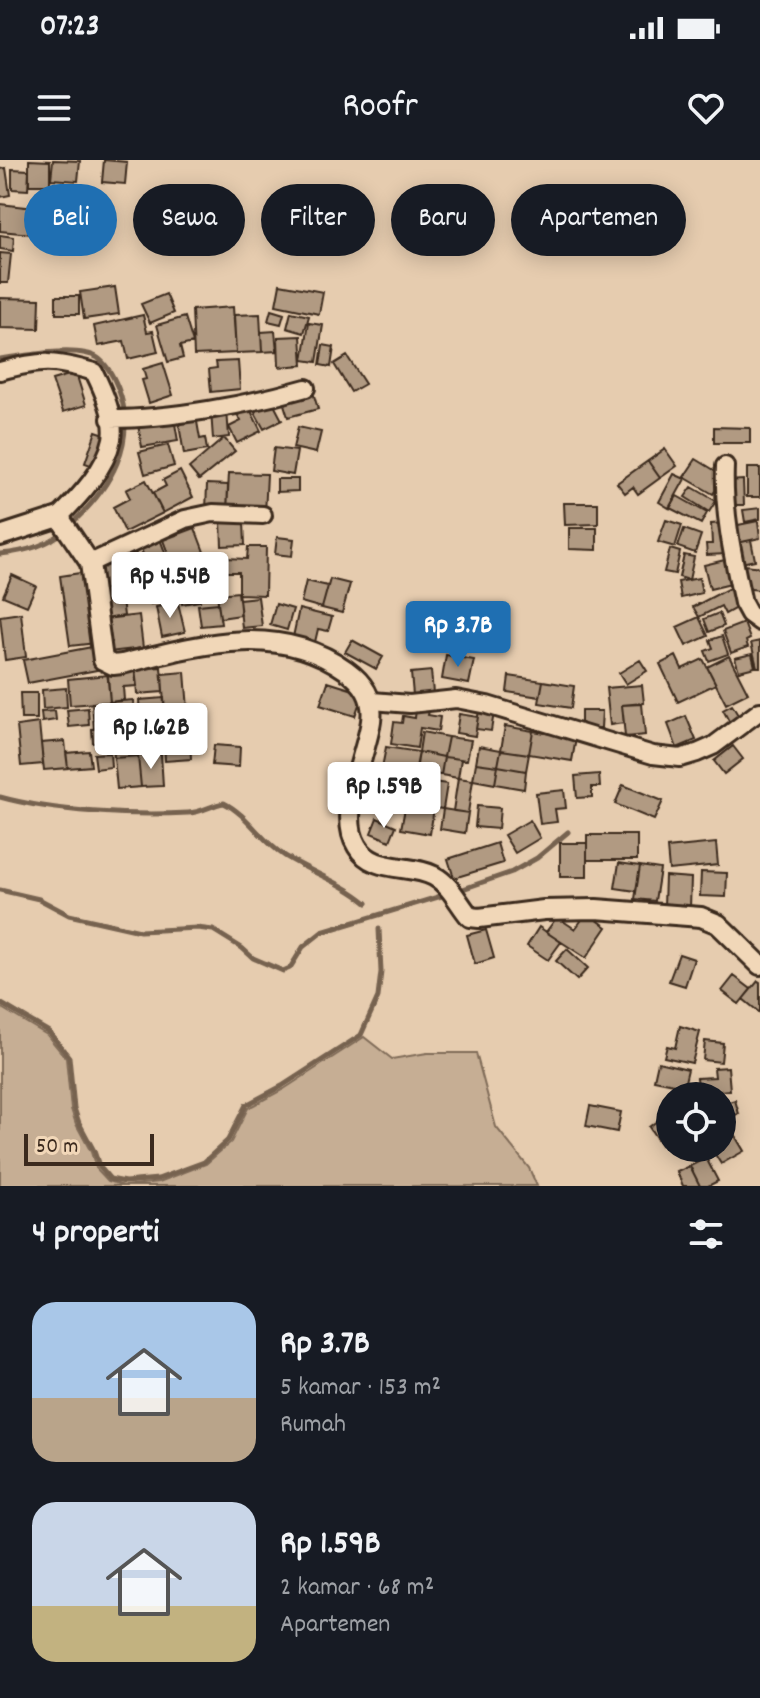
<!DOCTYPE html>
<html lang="id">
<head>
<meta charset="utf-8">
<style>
	body { margin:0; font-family:Dekko,sans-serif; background:#20242c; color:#f1f3f6; height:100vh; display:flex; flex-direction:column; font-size:30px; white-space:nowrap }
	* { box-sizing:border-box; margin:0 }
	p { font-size:26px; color:#9ea1a6 }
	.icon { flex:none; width:44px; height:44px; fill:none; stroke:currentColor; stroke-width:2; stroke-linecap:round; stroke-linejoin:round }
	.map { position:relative; height:1026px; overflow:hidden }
	.side { display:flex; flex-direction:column; background:#171b24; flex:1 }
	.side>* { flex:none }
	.guide { position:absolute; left:24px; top:24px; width:712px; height:72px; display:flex; gap:16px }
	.fabs { position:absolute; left:656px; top:922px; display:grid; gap:16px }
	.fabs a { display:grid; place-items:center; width:80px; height:80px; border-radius:50%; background:#171b24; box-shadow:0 4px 20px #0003; font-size:40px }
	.scale { position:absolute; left:24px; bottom:20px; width:130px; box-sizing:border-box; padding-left:8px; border:4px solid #3b2a1e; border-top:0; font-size:22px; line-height:28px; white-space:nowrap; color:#3b2a1e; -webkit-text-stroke:6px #f1d7b8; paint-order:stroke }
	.price { position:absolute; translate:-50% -68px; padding:0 18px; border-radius:8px; background:#fff; color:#222; font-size:26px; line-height:52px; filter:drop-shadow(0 2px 4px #0008) }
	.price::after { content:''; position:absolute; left:50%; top:48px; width:24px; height:18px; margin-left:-12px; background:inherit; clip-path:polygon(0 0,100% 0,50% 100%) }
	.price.on { background:#1f6fb2; color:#fff }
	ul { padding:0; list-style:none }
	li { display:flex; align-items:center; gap:24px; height:200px; padding:0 32px }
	li span { display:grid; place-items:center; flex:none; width:224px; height:160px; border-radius:24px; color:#555 }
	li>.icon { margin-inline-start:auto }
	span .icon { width:96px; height:96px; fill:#fffc; stroke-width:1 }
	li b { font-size:34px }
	h2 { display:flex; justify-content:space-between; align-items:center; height:96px; padding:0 32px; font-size:34px }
	.pill { padding:0 28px; border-radius:36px; background:#171b24; box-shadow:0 4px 20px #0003; font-size:28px; line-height:72px }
	.pill.on { background:#1f6fb2; color:#fff }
	.status { display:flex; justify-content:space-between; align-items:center; height:56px; padding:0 40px; background:#171b24; direction:ltr }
	.status svg { height:22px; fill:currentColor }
	header { display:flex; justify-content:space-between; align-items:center; height:104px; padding:0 32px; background:#171b24; font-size:36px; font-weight:600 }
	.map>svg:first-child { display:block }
	.green { fill:#c6ae94; stroke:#806c59; stroke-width:2 }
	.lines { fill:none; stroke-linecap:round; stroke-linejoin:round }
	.stream { stroke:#766250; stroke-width:5 }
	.building { fill:#b19a82; stroke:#3b2a1e; stroke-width:2 }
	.minor-casing { stroke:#3b2a1e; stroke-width:22 }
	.tertiary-casing { stroke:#3b2a1e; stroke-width:24 }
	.minor { stroke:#f1d7b8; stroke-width:16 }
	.tertiary { stroke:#f1d7b8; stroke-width:18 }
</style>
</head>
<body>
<div class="status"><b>07:23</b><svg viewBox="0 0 49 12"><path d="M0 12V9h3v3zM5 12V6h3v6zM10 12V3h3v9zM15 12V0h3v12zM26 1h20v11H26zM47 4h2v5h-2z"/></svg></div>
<header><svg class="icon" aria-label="menu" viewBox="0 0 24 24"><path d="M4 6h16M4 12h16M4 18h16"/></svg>Roofr<svg class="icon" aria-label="heart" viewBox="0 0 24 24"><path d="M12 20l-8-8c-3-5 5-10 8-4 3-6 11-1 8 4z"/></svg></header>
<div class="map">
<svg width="760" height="1026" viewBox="0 0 760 1026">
	<rect width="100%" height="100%" fill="#e6ccaf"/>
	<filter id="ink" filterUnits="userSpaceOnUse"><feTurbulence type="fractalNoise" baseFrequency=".0125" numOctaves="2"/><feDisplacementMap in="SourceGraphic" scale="16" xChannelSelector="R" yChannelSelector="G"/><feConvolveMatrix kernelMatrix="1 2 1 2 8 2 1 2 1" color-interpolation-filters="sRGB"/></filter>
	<g filter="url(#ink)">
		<path class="green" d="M0,847L47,875L66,898L71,949L76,964L91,992L96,1008L108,1021L124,1026L159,1022L206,1004L231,982L248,948L284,929L364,877L392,899L427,893H476L496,967L529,1008L537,1026H0Z"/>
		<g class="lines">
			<path class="stream" d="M0,199C23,196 78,185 98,198C108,205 114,218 118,228C139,281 110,329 71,364
				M0,394C23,392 46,387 64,371
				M0,637C54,652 132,656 188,653C201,653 211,645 224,643C248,655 262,682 285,696C312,713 342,722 367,743
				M0,730L39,739L69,755L140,771L197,768L213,770L242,788L253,798L283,811L290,808L303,787L322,772L448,734
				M457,731L512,712L537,698L568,672
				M0,843L49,872L69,897L74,948L79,963L94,991L99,1006L110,1019L125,1022L158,1019L204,1002L228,980L246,945L282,926L361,875L378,837L381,812L379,769"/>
		</g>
		<path class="building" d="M29,0L50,1V25H29Z
			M53,0L80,1L78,21L51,19Z
			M104,0L127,2L125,24L102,22Z
			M6,8L10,35L0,37V9Z
			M12,9L29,10L28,30L12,29Z
			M35,39H66L65,66L35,65Z
			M66,39L91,40L90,61H65Z
			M0,44L34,48L31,74L0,71Z
			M94,45H110L109,62H94Z
			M39,67H68L67,86H38Z
			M0,75L14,77L13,91L0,89Z
			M0,93L11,94L8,123H0Z
			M280,124L323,132L319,154L276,145Z
			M115,127L119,154L84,159L80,132Z
			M166,134L174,153L150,163L141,144Z
			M56,136H79V154H56Z
			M0,138L40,139L39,169L0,168Z
			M233,147L236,193L194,195L192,150Z
			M271,150L284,154L281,164L268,161Z
			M291,152L309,156L304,173L287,168Z
			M260,154L262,192L236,193L234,155Z
			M143,155L147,172L153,171L158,192L128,199L124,181L98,186L94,166Z
			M185,157L193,183L180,186L183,198L168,202L157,165Z
			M309,163L323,165L317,202L303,200Z
			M275,171L277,191L262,192L261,172Z
			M301,176L303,205L279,207L278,177Z
			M323,185L334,187L331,207L320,205Z
			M347,196L365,224L351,232L334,204Z
			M238,201L240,229L211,232L209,209L217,208L216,202Z
			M163,203L173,235L149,243L142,220L146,219L143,209Z
			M76,213L86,245L63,252L52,220Z
			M313,232L318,249L288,257L283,241Z
			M271,239L282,260L264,269L253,249Z
			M249,247L261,271L237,283L229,267L241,261L237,254Z
			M227,250L229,277L213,279L211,251Z
			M196,256L200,279L205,278L207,290L184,294L178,259Z
			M174,258L178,281L142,287L138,265Z
			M298,267L321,272L316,293L293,288Z
			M714,267L750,268V283H714Z
			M96,271L108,275L96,307L85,303Z
			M224,278L235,291L199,320L189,308Z
			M168,285L174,306L145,314L139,292Z
			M274,288L297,291L293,315L271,311Z
			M665,289L677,306L660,318L648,301Z
			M696,299L724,316L713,334L684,317Z
			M648,301L660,318L638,334L633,327L625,333L617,323Z
			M747,308H760V337H747Z
			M180,311L193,337L163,353L153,333L166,326L163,320Z
			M229,313L267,314L265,354L227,352Z
			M674,314L685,319L669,348L659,342Z
			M277,319H298V331L277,332Z
			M146,320L163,353L125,372L113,347L130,338L126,330Z
			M743,320L744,345H728V321Z
			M207,324L228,325L227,352L206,351Z
			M692,327L716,341L709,352L685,337Z
			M677,336L707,353L701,364L670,348Z
			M564,343H598V364L565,365Z
			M760,348V359L745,362L743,350Z
			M666,360L682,365L675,387L658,382Z
			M758,361L760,378L737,383L733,366Z
			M221,362H244L245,385L222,386Z
			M724,363L727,394L707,395L706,384H712L711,364Z
			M195,368L204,392L172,404L163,380Z
			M569,368H597V390L569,389Z
			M684,369L701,375L695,393L678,387Z
			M277,377L294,379L292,396L275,394Z
			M160,379L170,406L143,416L136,397L143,394L140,387Z
			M751,380L755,400L741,403L737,383Z
			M248,387H266L265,435L239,434V412H226V398L247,399Z
			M670,389L680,392L675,414L664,412Z
			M135,392L143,416L122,424L113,400Z
			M684,395L694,397L689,420L679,417Z
			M112,397L122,424L104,430L94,404Z
			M729,399L735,423L710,429L704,405Z
			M195,405L196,418L179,420L177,406Z
			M745,405L760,407V430L741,428Z
			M171,410L174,421L146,429L143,418Z
			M87,412L96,483L70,486L60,416Z
			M12,415L36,426L27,446L3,436Z
			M699,418L702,433L681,438L678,422Z
			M209,419L211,432L199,434L200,441L182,444L179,424Z
			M330,419L350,424L342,453L322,448Z
			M306,421L328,426L322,448L301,442Z
			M174,424L177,438L151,444L148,430Z
			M731,427L741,445L725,454L721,446L699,457L693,447Z
			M121,431L124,456L105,459L102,433Z
			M238,432L241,455L220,458L217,434Z
			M258,437L262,466L242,468L239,439Z
			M178,443L185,472L162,477L156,447Z
			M218,443L221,464L201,466L198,445Z
			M276,444L293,449L287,470L270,465Z
			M299,449L332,457L328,471L318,469L315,482L293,477Z
			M21,453L26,497L5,500L0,456Z
			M719,453L724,466L709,472L704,459Z
			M139,455L143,488L109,492L105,459Z
			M699,457L708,476L686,486L677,467Z
			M744,463L750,479L746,481L748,487L731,493L723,471Z
			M722,476L728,494L709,501L705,491L713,488L710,480Z
			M352,480L383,497L376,509L345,492Z
			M760,481V507H757L751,483Z
			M92,487L97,510L28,523L23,500Z
			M752,494L755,507L739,511L735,498Z
			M446,495L474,500L469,524L442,519Z
			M676,496L682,509L703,499L716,524L678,542L660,504Z
			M729,496L748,533L726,544L707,507Z
			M640,500L647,511L626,524L619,513Z
			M161,507L163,532L137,534L135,509Z
			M135,509L137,526L123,527L124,540L110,542L107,511Z
			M431,511L433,533L413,535L411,513Z
			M185,512L190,574L166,576L162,514Z
			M108,515L110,542L70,545L68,519Z
			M509,516L543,521L540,537L507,532Z
			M543,521L574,526L571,548L539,543Z
			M328,522L363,533L355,556L320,545Z
			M642,525L644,543L622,545L624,563L610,565L606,528Z
			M66,528L67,547L43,549L42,530Z
			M20,533H37V559H21Z
			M164,538L166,570L141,572L139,540Z
			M133,540L135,566L112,567L110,542Z
			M110,542L112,567L94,569L92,543Z
			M642,544L645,575L625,577L622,545Z
			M732,545L741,560L731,565L723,550Z
			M88,548L89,565L69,567L67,550Z
			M416,549L429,551L428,555L440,557L438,571L420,568L417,588L391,584L394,562L402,563L403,556L415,558Z
			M479,550L494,552L491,571L476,569Z
			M55,551L56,560L42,562L41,552Z
			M581,551H602L601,568H581Z
			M459,554L478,557L475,576L456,573Z
			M686,556L696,580L677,588L668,564Z
			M39,563L43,604L21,606L17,566Z
			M505,566L533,571L529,594L501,590Z
			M112,567L113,582L93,583L92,569Z
			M533,571L576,578L572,601L529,594Z
			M422,572L448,577L444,597L419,592Z
			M448,577L471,580L467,600L444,597Z
			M190,578L191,599L165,601L164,579Z
			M137,580L138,596L114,598L113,582Z
			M65,581L68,608L44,610L41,583Z
			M214,585L240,587L239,607L212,605Z
			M479,586L501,590L498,606L476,603Z
			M733,586L743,599L724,614L714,601Z
			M386,587L419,592L415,613L382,608Z
			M501,590L529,594L526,611L498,606Z
			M89,591L91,606L68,608L66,593Z
			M419,592L444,597L441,615L416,611Z
			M110,593L111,607L96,609L94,594Z
			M161,594L163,626L141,627L138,596Z
			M138,596L141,627L117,629L114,598Z
			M444,597L461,599L458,618L441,615Z
			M476,603L498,606L495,624L473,620Z
			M498,606L526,611L524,629L495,624Z
			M373,612L409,623L401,647L366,636Z
			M599,614L600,627H592V637L577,638L575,616Z
			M458,618L473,620L468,653L453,651Z
			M420,620L447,624L443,649L416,645Z
			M623,625L663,641L654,660L615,644Z
			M564,630L566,648L555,649L557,662L540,664L536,633Z
			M406,643L434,648L430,674L401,669Z
			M477,646L500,648L498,669L475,667Z
			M443,649L468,653L465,673L440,669Z
			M377,658L396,666L390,681L371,673Z
			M530,660L540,678L515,693L504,675Z
			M587,675H637V700H587Z
			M497,683L503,703L454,718L448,699Z
			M560,683H587V717H560Z
			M716,683L718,705L669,710L667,688Z
			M619,703L640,706L636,731L615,728Z
			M640,706L660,709L655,741L635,739Z
			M701,712L727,713L726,737L700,736Z
			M665,716L691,718L690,748L664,746Z
			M587,753L607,767L586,798L546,772L557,757L575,769Z
			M539,767L561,782L548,800L527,786Z
			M486,770L494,798L475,804L467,775Z
			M567,789L588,808L577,820L556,801Z
			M679,794L694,799L685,826L669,821Z
			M734,816L751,829L739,844L722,831Z
			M758,821L760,822V853L743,839Z
			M680,866L700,872L692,903L664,897L667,886L675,888Z
			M705,881L723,883L721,902L703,900Z
			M658,902L688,909L684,926L654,920Z
			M728,907L730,930L699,933L697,918L715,917L714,908Z
			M735,940L739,954L722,958V944Z
			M590,946L621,952L617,972L586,966Z
			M661,958L665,965L670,962V979L661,985L649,967Z
			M722,971L727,979L734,974L744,991L721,1004L711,988H722Z
			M706,998L718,1021L708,1026H700L690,1006Z
			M690,1006L700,1026H683L677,1012Z"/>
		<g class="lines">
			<defs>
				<path id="minor" d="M0,211C42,200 53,200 94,212C103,230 116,258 112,279C106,309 79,337 59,357
					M110,259C171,259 247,245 306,228
					M725,306C723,353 733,397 743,443L749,454L760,462
					M90,403L185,359L213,353L263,355
					M372,541L410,544L456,539L487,545L653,595L680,598L697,593L713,586L760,551"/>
				<path id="tertiary" d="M0,376L59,357L90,403L103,500L113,505L122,504C198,485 277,461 346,510C364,523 374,538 371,561C366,596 337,654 357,686C373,714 409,703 434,716C451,725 458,743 470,757L479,758L544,750L596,749L701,757L718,764L760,805"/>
			</defs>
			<use href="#minor" class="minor-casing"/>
			<use href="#tertiary" class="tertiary-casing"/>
			<use href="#minor" class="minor"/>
			<use href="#tertiary" class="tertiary"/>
		</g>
	</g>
</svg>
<div class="fabs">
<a><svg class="icon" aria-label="locate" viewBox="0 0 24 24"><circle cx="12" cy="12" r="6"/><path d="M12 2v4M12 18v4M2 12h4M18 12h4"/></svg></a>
</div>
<div class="scale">50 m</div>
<b class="price" style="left:170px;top:460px">Rp 4.54B</b>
<b class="price on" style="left:458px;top:509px">Rp 3.7B</b>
<b class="price" style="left:151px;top:611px">Rp 1.62B</b>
<b class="price" style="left:384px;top:670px">Rp 1.59B</b>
<div class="guide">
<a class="pill on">Beli</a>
<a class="pill">Sewa</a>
<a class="pill">Filter</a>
<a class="pill">Baru</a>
<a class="pill">Apartemen</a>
</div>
</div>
<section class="side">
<h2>4 properti<svg class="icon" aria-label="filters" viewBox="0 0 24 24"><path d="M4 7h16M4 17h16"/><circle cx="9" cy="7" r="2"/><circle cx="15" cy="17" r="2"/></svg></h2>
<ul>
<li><span style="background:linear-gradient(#a9c7e8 60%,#b9a48a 0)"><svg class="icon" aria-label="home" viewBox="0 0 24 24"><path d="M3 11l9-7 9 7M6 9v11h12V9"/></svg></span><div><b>Rp 3.7B</b><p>5 kamar · 153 m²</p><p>Rumah</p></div></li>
<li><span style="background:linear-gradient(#c9d6e8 65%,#c2b280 0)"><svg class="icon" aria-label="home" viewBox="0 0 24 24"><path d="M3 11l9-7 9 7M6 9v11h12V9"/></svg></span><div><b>Rp 1.59B</b><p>2 kamar · 68 m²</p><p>Apartemen</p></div></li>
</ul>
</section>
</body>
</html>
